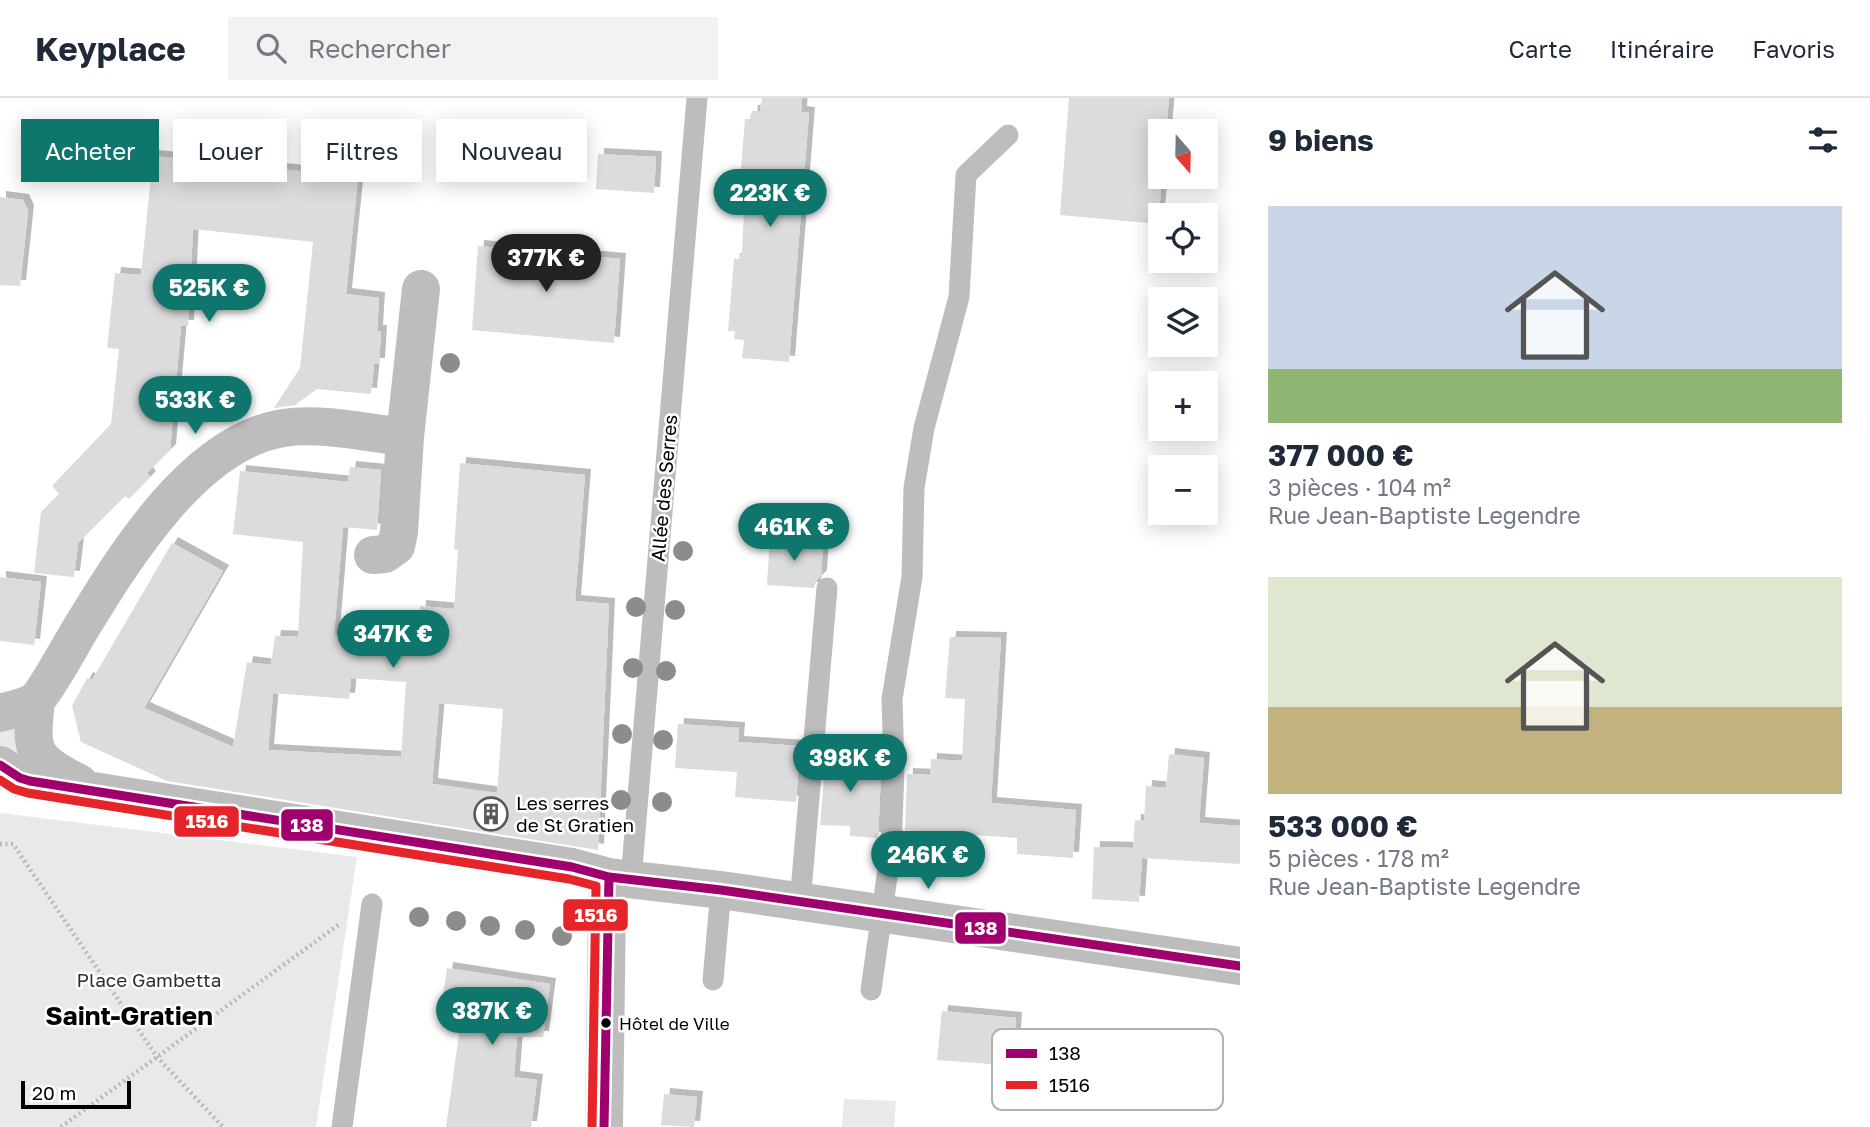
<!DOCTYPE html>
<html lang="fr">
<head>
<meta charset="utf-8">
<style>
	body { margin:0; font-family:"Golos Text",sans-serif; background:#f2f2f3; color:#1f2937; height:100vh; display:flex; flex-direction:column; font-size:26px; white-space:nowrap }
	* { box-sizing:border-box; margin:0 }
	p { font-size:23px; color:#747a83 }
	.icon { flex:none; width:38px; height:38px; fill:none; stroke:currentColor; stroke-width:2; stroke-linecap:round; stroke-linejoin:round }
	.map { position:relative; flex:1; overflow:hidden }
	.panel { display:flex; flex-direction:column; background:#fff; width:630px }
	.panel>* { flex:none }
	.top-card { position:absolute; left:21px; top:21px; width:665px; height:63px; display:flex; gap:14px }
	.needle { width:46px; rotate:160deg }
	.fabs { position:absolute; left:1148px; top:21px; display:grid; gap:14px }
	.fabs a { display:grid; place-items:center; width:70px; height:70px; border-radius:0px; background:#fff; box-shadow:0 4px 18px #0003; font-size:35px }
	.scale { position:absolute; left:21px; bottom:18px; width:110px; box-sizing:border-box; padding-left:7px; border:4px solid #000; border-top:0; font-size:19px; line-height:24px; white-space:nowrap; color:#000; -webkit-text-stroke:5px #fff; paint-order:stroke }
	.price { position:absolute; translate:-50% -60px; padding:0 16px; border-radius:24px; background:#0f766e; color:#fff; font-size:23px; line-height:46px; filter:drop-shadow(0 2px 4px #0008) }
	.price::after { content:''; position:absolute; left:50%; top:42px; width:21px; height:16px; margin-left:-10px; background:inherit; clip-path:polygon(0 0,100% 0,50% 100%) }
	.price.selected { background:#222; color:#fff }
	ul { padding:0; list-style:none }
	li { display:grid; align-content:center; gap:14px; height:371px; padding:0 28px }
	li span { display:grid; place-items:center; height:217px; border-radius:0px; color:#555 }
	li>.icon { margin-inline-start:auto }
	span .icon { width:126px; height:126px; fill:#fffc; stroke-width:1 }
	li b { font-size:30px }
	h2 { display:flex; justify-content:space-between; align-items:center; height:84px; padding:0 28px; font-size:30px }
	.pill { padding:0 24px; border-radius:0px; background:#fff; box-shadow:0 4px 18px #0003; font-size:24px; line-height:63px }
	.pill.selected { background:#0f766e; color:#fff }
	header { display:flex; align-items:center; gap:42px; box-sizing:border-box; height:98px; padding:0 35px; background:#fff; border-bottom:2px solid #e0e1e3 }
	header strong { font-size:33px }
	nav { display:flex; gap:38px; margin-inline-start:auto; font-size:24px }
	.search { width:490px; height:63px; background:#f2f2f3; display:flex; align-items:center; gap:18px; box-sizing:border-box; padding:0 24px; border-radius:0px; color:#747a83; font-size:26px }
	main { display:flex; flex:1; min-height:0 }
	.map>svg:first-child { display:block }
	.green { fill:#e9e9e9 }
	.building { fill:#dcdcdc; fill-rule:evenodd; filter:url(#shadow) }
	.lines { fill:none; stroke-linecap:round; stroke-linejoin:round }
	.path { stroke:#b8b8b8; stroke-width:4.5; stroke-dasharray:2 3.5; stroke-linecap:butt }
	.service { stroke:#bdbdbd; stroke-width:21 }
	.minor { stroke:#bdbdbd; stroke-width:38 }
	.bus-1-casing { stroke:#fff; stroke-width:14 }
	.bus-2-casing { stroke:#fff; stroke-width:14 }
	.bus-1 { stroke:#a0006e; stroke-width:9 }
	.bus-2 { stroke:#e52529; stroke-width:9 }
	.tree { fill:#8c8c8c }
	.bus-dot { fill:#000; stroke:#fff; stroke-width:2.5 }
	.labels { text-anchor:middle; stroke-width:5; stroke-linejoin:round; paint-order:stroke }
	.bus-label { font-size:17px; fill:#000; stroke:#fff; text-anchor:start }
	.street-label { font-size:19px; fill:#000; stroke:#fff }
	.poi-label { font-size:19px; fill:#000; stroke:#fff; text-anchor:start }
	.park-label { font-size:19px; fill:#2e2e2e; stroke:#fff }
	.district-label { font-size:26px; font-weight:bold; fill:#000; stroke:#fff }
	.key { fill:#fff; stroke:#b2b2b2; stroke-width:2 }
	.key-label { font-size:19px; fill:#000 }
	.line-badge { stroke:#fff; stroke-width:2.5 }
	.badge-label { font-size:19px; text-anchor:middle; font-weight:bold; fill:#fff }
</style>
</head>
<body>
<header>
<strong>Keyplace</strong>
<div class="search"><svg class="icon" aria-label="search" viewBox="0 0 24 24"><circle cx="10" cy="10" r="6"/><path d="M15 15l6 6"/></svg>Rechercher</div>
<nav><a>Carte</a><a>Itinéraire</a><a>Favoris</a></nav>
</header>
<main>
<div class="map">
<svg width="1240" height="1029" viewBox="0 0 1240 1029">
	<defs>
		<filter id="shadow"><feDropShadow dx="6" dy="-6" stdDeviation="0" flood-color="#0004"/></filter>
	</defs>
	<rect width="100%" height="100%" fill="#fff"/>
	<path class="green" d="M16,624L31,667L0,650V628Z
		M0,715L357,759L316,1029H0Z
		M844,1001L896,1003L894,1029H842Z"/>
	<path class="building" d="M762,0H802L801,14L809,15L789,264L742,260L744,242L734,241L735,233H728L734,161H740L742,153L745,94H739L745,21H751L752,13H760Z
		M1069,0H1169L1166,33H1160V79H1162L1158,126L1060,117Z
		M598,56L656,59L654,95L596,91Z
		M153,58L358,79L346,196L379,200L377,233H381L379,266H374L371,296L317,291L295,307L274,310L300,270L313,144L193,131L188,228H181L170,352L147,375L150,379L129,401L125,398L78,445L74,479L34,475L41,414L59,396L52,388L111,326L119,251L107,250L115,175L141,177Z
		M0,99L23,102L28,113L20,188L0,187Z
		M478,148L620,161L614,245L472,232Z
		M460,365L585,377L575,503L609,506L598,752L167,683L81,644L72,608L87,580L92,582L172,445L223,473L144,610L233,649L247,564L271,567L275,538L298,539L303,444L233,436L240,373L348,384L350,369L381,372L377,432L343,429L334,536L418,542L420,508L454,511L458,452L454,451ZM351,580L406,584L401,659L268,652L273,595L349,601ZM439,605L503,611L497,695L432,686Z
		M770,440L823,445L821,478L816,483L814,490L767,487Z
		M0,479L41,484L34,547L0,543Z
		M950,539L1001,540L991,705L1076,712L1073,760L1017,756V740L905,732L907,676L930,677L931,661L962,663L965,601L945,600Z
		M678,626L739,630L738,644L800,648L796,704L735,699L737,674L675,670Z
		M827,649L858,651V675H881L878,740L850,738V728L820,727Z
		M1169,656L1204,660L1199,725L1240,728V766L1142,760L1139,804L1092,801L1094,749L1133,750L1135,722L1144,723L1146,688L1166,690Z
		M447,870L550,886L543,939H517L514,979L537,982L531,1029H446L461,922L441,911Z
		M942,913L1016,920L1015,936L1088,944V940L1117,942L1111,1001L1028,997L1029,969L937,962Z
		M664,996L697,999L694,1029L661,1027Z"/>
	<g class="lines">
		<path class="path" d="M0,746H13L157,959L223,1029
			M61,1029L341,825"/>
		<path class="service" d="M631,781L697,0
			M800,805L827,490
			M713,882L721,792
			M871,892L891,750L894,671L892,601L912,479L914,390L924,330L959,199L966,77L1008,37
			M342,1029L372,806"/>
		<path class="minor" d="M373,457L385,456L396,448L399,434L405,339
			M36,603C30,654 32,662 79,685
			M0,615C10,612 27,609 35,603C43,597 71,547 78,535C122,463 192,345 283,330C323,324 365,335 405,339L421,191
			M0,667L20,680L30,683L572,769L609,779L721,792L1240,868
			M604,1029L607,804L609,779"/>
		<defs>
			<path id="bus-1" d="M0,667L20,680L30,683L572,769L609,779L721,792L1240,868
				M604,1029L609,779"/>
			<path id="bus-2" d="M0,682L14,691L28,695L569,781L596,788L592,1029"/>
		</defs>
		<use href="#bus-1" class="bus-1-casing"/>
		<use href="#bus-2" class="bus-2-casing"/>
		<use href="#bus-1" class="bus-1"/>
		<use href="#bus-2" class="bus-2"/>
	</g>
	<g class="tree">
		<circle cx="450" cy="265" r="10"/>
		<circle cx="683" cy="453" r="10"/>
		<circle cx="636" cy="509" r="10"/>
		<circle cx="675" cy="512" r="10"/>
		<circle cx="633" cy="570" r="10"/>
		<circle cx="666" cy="573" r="10"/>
		<circle cx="622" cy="636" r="10"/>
		<circle cx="663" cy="642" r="10"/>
		<circle cx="621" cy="702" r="10"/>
		<circle cx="662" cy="704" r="10"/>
		<circle cx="419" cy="819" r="10"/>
		<circle cx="456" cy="823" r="10"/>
		<circle cx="490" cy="828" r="10"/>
		<circle cx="525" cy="832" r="10"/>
		<circle cx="562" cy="838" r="10"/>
	</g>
	<defs>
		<symbol id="building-ring" viewBox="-11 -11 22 22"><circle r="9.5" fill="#fff" stroke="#595959" stroke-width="1.5"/><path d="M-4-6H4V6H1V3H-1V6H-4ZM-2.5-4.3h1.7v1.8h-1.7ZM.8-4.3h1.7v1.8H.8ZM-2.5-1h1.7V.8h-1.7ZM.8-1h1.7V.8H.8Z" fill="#595959"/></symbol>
	</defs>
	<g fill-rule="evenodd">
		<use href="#building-ring" x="472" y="697" width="38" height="38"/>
	</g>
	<circle class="bus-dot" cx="606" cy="925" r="6"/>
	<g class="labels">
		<g class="bus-label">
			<text x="619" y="932">Hôtel de Ville</text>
		</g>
		<g class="street-label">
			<text transform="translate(664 390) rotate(-85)" y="7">Allée des Serres</text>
		</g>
		<g class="poi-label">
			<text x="516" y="712">Les serres<tspan x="516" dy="22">de St Gratien</tspan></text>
		</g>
		<g class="park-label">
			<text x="149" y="889">Place Gambetta</text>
		</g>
		<g class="district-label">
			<text x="129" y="927">Saint-Gratien</text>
		</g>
	</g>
	<rect x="992" y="931" width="231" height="81" rx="10" class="key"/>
	<rect x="1006" y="951" width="31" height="9" fill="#a0006e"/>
	<rect x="1006" y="983" width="31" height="8" fill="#e52529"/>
	<g class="key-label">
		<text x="1049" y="962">138</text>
		<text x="1049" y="994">1516</text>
	</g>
	<g class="line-badge">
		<rect x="173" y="707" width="67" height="33" rx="7" fill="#e52529"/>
		<rect x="280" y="710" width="54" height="34" rx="7" fill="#a0006e"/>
		<rect x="562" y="800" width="67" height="34" rx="7" fill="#e52529"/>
		<rect x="954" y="813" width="53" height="34" rx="7" fill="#a0006e"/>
	</g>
	<g class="badge-label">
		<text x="207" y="730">1516</text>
		<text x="307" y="734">138</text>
		<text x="596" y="824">1516</text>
		<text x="981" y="837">138</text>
	</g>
</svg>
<div class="fabs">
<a><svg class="needle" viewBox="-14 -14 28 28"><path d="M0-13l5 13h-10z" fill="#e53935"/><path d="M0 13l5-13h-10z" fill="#747a83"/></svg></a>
<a><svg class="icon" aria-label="locate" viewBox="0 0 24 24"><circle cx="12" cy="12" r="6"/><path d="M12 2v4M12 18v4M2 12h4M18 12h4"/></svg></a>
<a><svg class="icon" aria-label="layers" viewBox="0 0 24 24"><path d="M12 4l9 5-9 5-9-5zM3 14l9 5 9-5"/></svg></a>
<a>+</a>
<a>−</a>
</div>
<div class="scale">20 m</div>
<b class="price" style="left:770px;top:131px">223K €</b>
<b class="price selected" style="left:546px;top:196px">377K €</b>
<b class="price" style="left:209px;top:226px">525K €</b>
<b class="price" style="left:195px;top:338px">533K €</b>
<b class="price" style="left:794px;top:465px">461K €</b>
<b class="price" style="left:393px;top:572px">347K €</b>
<b class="price" style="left:850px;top:696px">398K €</b>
<b class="price" style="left:928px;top:793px">246K €</b>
<b class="price" style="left:492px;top:949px">387K €</b>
<div class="top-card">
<a class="pill selected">Acheter</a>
<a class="pill">Louer</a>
<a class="pill">Filtres</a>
<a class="pill">Nouveau</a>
</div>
</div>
<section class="panel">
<h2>9 biens<svg class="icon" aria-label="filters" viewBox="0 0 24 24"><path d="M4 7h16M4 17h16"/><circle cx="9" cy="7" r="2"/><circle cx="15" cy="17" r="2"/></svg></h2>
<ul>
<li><span style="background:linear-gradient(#c9d6e8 75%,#8fb573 0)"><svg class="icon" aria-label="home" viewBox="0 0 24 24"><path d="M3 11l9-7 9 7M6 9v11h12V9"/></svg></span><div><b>377 000 €</b><p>3 pièces · 104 m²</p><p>Rue Jean-Baptiste Legendre</p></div></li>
<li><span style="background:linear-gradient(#dfe7d0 60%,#c2b280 0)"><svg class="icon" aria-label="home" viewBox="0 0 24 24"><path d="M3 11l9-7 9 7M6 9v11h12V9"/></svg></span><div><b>533 000 €</b><p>5 pièces · 178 m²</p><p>Rue Jean-Baptiste Legendre</p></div></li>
</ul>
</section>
</main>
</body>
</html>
